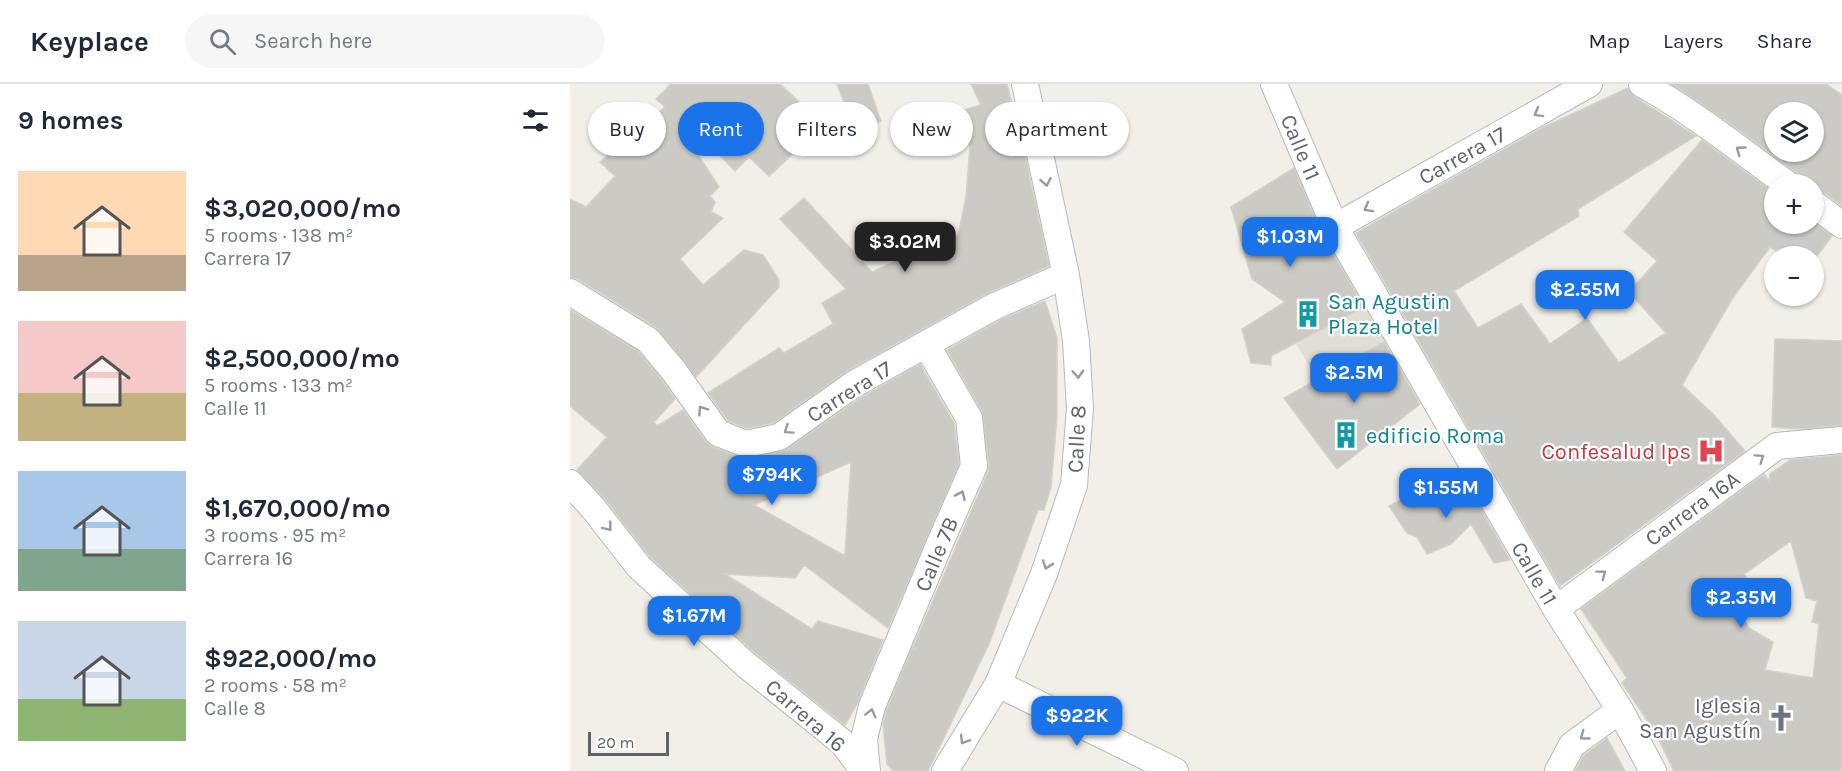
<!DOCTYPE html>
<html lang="en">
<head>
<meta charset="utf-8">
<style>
	body { margin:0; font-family:Karla,sans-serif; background:#f6f6f7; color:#1f2937; height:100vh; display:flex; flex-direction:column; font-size:22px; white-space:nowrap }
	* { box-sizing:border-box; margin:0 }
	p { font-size:20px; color:#747a83 }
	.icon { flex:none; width:33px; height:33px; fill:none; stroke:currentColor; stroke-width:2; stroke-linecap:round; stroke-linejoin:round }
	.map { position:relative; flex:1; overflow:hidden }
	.sheet { display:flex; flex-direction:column; background:#fff; width:570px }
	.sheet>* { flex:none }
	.hud { position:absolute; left:18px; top:18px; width:570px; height:54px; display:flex; gap:12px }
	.controls { position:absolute; left:1194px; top:18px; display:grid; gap:12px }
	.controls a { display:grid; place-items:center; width:60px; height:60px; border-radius:50%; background:#fff; box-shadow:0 2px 4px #0004; font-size:30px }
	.scale { position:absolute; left:18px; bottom:15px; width:81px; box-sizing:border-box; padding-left:6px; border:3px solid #5f6368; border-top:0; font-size:16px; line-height:21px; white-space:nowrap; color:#5f6368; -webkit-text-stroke:4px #fff; paint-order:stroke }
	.price { position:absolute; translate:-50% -51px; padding:0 14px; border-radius:12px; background:#1a73e8; color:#fff; font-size:20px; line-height:39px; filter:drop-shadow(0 2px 3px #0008) }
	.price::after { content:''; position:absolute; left:50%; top:36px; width:18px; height:14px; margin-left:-9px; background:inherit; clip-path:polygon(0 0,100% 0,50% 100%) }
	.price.active { background:#222; color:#fff }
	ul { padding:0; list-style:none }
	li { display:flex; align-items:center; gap:18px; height:150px; padding:0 18px }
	li span { display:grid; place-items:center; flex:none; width:168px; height:120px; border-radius:0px; color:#555 }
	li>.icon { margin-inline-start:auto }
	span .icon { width:72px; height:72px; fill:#fffc; stroke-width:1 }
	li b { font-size:26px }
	h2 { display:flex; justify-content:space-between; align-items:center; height:72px; padding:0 18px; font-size:26px }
	.tag { padding:0 21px; border-radius:27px; background:#fff; box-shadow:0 2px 4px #0004; font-size:21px; line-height:54px }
	.tag.active { background:#1a73e8; color:#fff }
	header { display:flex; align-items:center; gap:36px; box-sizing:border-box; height:84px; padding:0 30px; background:#fff; border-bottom:2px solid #e0e1e3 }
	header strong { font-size:28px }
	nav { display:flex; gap:33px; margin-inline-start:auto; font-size:21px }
	.search { width:420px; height:54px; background:#f6f6f7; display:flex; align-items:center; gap:15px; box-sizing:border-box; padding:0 21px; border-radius:33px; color:#747a83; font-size:22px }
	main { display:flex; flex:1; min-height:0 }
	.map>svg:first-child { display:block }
	.education { fill:#e1ded6 }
	.building { fill:#cccac5; stroke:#d6d1c6; stroke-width:1.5; fill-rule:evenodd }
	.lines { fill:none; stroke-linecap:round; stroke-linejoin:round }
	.minor-casing { stroke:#b5b8bc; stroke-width:28 }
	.minor { stroke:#fff; stroke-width:26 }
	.oneway { stroke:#979a9d }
	.labels { text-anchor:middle; stroke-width:4.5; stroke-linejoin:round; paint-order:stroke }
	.street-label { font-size:22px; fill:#5f6368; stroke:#fff }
	.culture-label { font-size:22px; fill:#0d838f; stroke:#fff; text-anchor:start }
	.health-label { font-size:22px; fill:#be3a42; stroke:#fff; text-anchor:end }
	.worship-label { font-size:22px; fill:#5b616d; stroke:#fff; text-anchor:end }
</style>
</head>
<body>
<header>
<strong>Keyplace</strong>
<div class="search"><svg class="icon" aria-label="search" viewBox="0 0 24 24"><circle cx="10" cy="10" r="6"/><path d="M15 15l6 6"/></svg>Search here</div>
<nav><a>Map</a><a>Layers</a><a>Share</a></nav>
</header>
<main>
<section class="sheet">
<h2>9 homes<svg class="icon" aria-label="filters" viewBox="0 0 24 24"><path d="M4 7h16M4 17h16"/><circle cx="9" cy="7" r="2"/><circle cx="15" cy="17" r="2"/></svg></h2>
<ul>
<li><span style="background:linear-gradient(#ffd9b3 70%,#b9a48a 0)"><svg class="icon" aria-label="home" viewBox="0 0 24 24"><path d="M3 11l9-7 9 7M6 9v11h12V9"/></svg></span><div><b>$3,020,000/mo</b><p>5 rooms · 138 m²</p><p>Carrera 17</p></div></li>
<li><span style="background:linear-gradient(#f6c9c9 60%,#c2b280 0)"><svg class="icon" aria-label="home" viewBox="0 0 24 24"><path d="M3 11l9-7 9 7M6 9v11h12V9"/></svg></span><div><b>$2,500,000/mo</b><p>5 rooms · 133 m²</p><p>Calle 11</p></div></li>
<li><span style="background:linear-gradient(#a9c7e8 65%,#7fa58c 0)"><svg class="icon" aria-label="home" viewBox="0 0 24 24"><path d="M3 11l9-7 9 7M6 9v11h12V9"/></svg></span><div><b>$1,670,000/mo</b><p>3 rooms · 95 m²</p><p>Carrera 16</p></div></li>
<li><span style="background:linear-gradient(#c9d6e8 65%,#8fb573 0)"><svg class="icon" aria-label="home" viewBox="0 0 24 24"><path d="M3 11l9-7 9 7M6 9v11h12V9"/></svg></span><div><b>$922,000/mo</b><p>2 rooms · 58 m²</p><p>Calle 8</p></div></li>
</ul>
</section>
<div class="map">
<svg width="1272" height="687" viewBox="0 0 1272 687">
	<rect width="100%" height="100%" fill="#f1efe8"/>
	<path class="education" d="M795,222L815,257L748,296L726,260Z"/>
	<path class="building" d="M101,0H210L254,41L199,92L179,73L165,87L139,60L127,69L149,103L140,112L145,118L141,128L153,134L110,175L133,201L174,166L193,171L209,196V203L126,293L86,243L8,195L0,193V115L16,123L45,92L30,78L95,23L86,15Z
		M267,0H298L311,37L285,47Z
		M401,0H437L454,67L479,182L418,209L277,287L203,339L177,344L158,337L138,309L209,264L214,269L263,240L252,219L276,205L210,135L234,114L302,188L371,157L388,152L396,113L400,63L390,27L411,21Z
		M1102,0H1256L1272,11V122L1253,108L1244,105V100H1232L1230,93L1226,88L1155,36ZM1204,28H1244V68H1204Z
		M1058,4L1065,13L1126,52L1008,125L1009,132L884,207L908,244L951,220L980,260L1017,234L1049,279L1096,249L1059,208L1087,177L1054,148L1132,56L1204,109V140L1244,138L1262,152L1247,172H1215L1200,163L1162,215L1112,301L1144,331L1175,367L990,502L786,149L970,45Z
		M724,84L752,150L794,223L701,272V281L681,279L672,245L715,218L682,195L661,123Z
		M475,217L487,254V332L481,403L474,426H468L419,560L358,687H323L317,680L313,641L316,627L342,564L347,566L343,563L418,388L419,381L412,327L377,266L432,235Z
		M0,226L68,267L91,295L105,315L84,338L87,342L113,326L136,358L143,363L171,374L179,375L217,365L292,313L350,280L384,339L389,380L318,544L234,481L225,494L155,490L242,545L248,537L313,556L287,620L275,641L185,569L80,473L35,415L7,386L37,353L0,322ZM281,378L275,472L184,421Z
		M1205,255L1272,257V341L1233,345L1202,343Z
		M814,258L850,320L767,385L714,314Z
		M1272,371V687H1104L1085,648L1052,599L1057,594L1011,525L1194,390L1199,397L1200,390L1220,376ZM1221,457L1236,514L1247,517L1242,538L1249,540L1243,594L1195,586L1203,558L1179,544L1162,514L1181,502L1174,490Z
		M894,396L940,476L924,479L901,440L881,460L857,470L847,453L837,449L819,422L868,397L878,408Z
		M1037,654L1055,687H1005L1014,671Z"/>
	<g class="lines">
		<defs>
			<path id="minor" d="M704,0L765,143L986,525L1050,626L1083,687
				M1072,0C1123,28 1170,66 1217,100
				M1244,120L1272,141
				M765,143L1019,0
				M0,208L78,256L103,286L148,349L176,360L209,353L284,300L425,222L496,191
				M0,399L23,424L69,483L175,580L272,658L294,687
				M986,525L1207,362L1272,356
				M428,600L605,687
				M297,687L294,655L302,622L370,459L404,382L399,334L356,260
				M375,687L428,600L474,490L504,401L510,324L506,257L496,191L455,0
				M988,687L1002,661L1050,626"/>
		</defs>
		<use href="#minor" class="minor-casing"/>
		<use href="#minor" class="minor"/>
	</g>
	<defs><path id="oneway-chevron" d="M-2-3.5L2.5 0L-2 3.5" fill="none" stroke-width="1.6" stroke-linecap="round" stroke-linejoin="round" transform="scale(1.5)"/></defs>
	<g class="oneway">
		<use href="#oneway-chevron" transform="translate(968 29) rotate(151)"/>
		<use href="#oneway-chevron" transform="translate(1170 66) rotate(-144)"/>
		<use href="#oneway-chevron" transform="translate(476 98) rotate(80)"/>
		<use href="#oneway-chevron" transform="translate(798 124) rotate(151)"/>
		<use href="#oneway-chevron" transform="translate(508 290) rotate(87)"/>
		<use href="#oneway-chevron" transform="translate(132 326) rotate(-125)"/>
		<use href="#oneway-chevron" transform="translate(218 346) rotate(145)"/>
		<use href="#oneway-chevron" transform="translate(1190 374) rotate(-35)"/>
		<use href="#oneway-chevron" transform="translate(391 411) rotate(-66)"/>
		<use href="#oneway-chevron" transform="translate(38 443) rotate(52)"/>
		<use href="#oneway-chevron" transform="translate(477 481) rotate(109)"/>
		<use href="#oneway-chevron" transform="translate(1032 490) rotate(-37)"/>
		<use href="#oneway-chevron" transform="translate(301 629) rotate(-76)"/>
		<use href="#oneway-chevron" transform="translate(1014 652) rotate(144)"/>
		<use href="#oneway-chevron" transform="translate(394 656) rotate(121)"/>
	</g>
	<defs>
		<symbol id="building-bare" viewBox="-9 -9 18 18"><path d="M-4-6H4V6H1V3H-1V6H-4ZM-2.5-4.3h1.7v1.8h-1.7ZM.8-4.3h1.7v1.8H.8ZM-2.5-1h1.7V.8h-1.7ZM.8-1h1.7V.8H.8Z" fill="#0f9aa8" stroke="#fff" stroke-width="2.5" paint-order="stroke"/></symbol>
		<symbol id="hospital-bare" viewBox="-9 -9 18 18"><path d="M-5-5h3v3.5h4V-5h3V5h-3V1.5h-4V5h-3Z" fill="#e0444e" stroke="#fff" stroke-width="2.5" paint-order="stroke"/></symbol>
		<symbol id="church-bare" viewBox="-9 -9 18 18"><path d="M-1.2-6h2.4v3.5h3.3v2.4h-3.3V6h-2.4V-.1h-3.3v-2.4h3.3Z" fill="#6b7280" stroke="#fff" stroke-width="2.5" paint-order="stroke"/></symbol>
	</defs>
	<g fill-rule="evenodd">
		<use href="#building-bare" x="719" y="211" width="38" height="38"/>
		<use href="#building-bare" x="757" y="332" width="38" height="38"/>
		<use href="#hospital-bare" x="1122" y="348" width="38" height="38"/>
		<use href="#church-bare" x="1192" y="615" width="38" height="38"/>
	</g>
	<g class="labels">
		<g class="street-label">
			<text transform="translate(731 63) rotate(67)" y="8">Calle 11</text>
			<text transform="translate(892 71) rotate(-29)" y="8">Carrera 17</text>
			<text transform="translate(279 307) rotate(-32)" y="8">Carrera 17</text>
			<text transform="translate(506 355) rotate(-87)" y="8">Calle 8</text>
			<text transform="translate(1122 424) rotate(-36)" y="8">Carrera 16A</text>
			<text transform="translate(366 470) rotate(-67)" y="8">Calle 7B</text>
			<text transform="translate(965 489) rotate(60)" y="8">Calle 11</text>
			<text transform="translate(236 631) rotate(41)" y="8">Carrera 16</text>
		</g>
		<g class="culture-label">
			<text x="758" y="225">San Agustin<tspan x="758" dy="25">Plaza Hotel</tspan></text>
			<text x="796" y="359">edificio Roma</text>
		</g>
		<g class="health-label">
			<text x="1121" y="375">Confesalud Ips</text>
		</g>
		<g class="worship-label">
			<text x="1191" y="629">Iglesia<tspan x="1191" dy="25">San Agustín</tspan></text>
		</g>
	</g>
</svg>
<div class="controls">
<a><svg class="icon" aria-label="layers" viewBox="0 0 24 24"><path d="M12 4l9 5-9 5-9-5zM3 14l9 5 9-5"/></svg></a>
<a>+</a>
<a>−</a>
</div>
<div class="scale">20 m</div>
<b class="price" style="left:720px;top:184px">$1.03M</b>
<b class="price active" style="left:335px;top:189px">$3.02M</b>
<b class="price" style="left:1015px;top:237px">$2.55M</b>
<b class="price" style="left:784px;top:320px">$2.5M</b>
<b class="price" style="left:202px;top:422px">$794K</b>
<b class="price" style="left:876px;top:435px">$1.55M</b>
<b class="price" style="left:1171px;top:545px">$2.35M</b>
<b class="price" style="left:124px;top:563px">$1.67M</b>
<b class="price" style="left:507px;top:663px">$922K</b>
<div class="hud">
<a class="tag">Buy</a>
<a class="tag active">Rent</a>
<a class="tag">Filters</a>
<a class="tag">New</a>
<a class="tag">Apartment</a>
</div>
</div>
</main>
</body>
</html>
